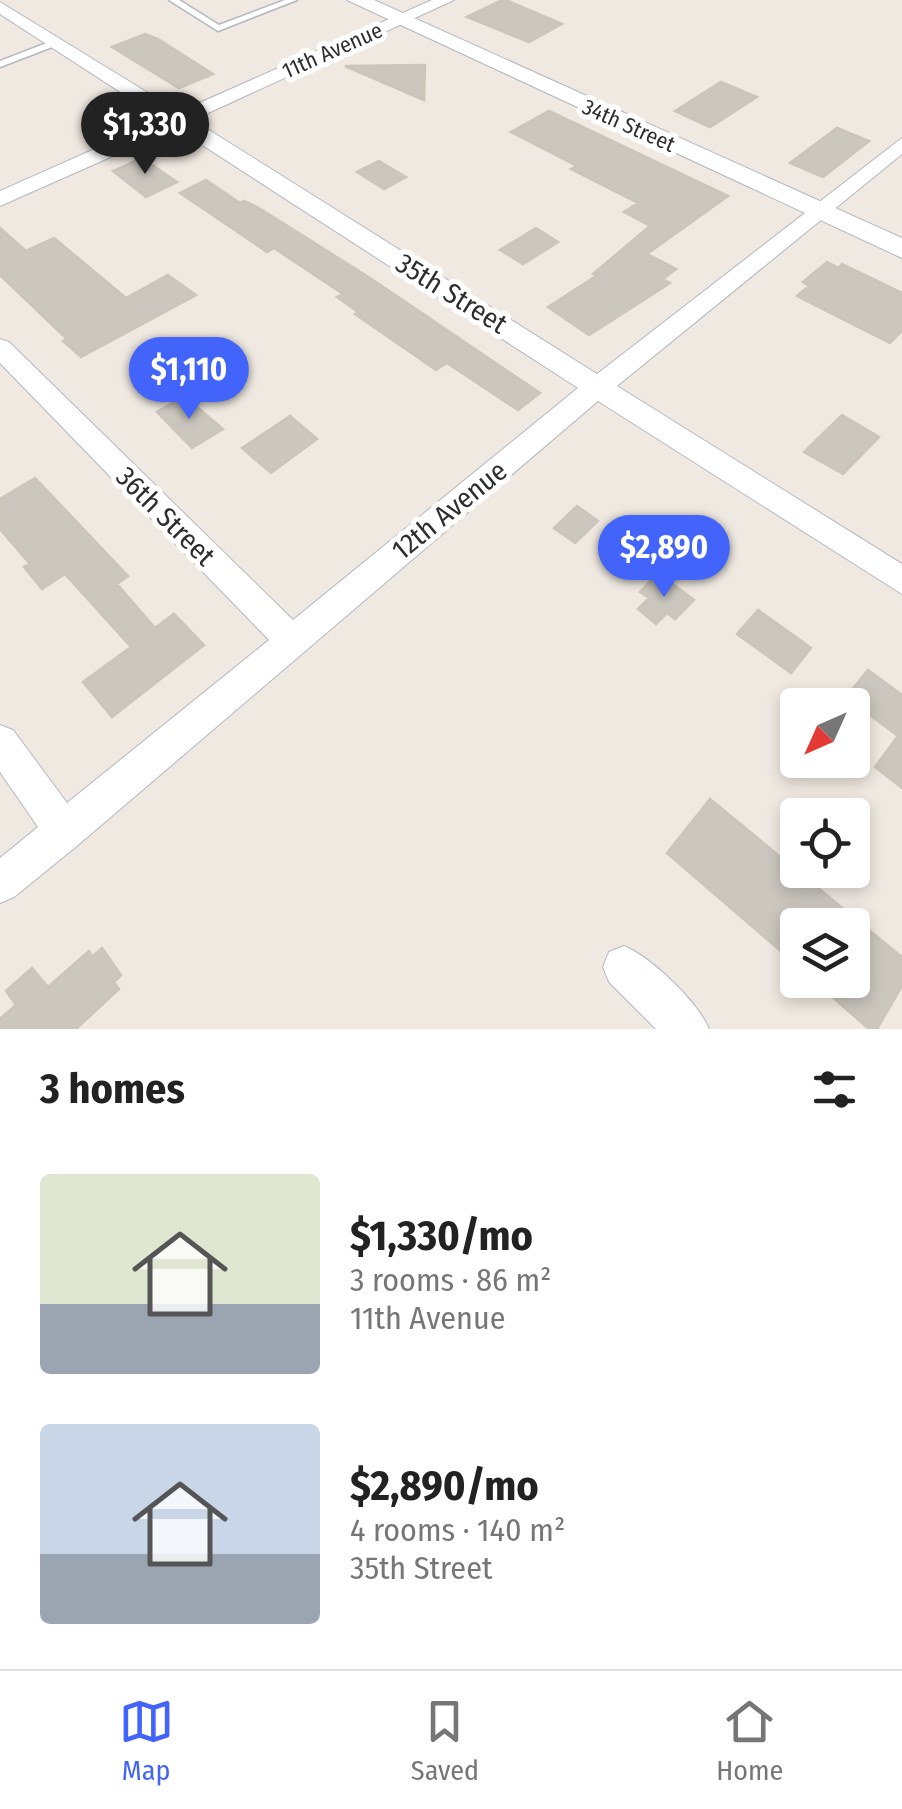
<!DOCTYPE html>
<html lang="en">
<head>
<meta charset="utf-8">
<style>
	body { margin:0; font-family:"Fira Sans Condensed",sans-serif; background:#f6f6f6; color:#222; height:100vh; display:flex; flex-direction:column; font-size:38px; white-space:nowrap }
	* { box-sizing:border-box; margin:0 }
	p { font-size:32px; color:#767676 }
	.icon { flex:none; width:55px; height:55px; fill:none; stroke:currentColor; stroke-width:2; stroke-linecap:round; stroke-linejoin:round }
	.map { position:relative; height:1029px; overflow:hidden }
	.details { display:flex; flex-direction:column; background:#fff; flex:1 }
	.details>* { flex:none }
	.needle { width:65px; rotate:225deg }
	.tools { position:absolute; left:780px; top:688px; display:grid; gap:20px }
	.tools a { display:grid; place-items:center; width:90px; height:90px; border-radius:10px; background:#fff; box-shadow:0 5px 15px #0003; font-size:50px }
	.price { position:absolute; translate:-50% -85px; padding:0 22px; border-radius:35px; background:#4264fb; color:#fff; font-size:32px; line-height:65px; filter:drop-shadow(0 2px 5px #0008) }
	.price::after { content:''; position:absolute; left:50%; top:60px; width:30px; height:22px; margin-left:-15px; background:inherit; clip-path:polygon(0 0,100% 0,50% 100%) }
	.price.selected { background:#222; color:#fff }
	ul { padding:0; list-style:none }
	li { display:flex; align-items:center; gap:30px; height:250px; padding:0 40px }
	li span { display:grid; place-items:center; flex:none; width:280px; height:200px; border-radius:10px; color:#555 }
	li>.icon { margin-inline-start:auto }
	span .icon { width:120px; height:120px; fill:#fffc; stroke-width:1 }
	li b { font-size:42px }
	h2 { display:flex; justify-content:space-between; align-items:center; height:120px; padding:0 40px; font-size:42px }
	.tabs { display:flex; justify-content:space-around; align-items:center; height:140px; border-top:2px solid #e0e0e0; background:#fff; font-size:28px; color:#767676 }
	.tabs a { display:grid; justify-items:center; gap:5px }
	.tabs .selected { color:#4264fb }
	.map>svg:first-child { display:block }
	.building { fill:#cbc7bf; stroke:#cbc5ba; stroke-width:2.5 }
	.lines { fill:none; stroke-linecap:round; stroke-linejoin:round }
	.service-casing { stroke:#b4b7c1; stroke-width:3 }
	.minor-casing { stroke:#b4b7c1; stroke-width:2 }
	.tertiary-casing { stroke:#b4b7c1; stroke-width:2 }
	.service { fill:#fff; fill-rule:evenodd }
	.minor { fill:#fff; fill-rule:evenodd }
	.tertiary { fill:#fff; fill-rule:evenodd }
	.labels { text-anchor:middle; stroke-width:10; stroke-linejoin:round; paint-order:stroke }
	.far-street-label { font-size:22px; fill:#2e2e2e; stroke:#fff }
	.street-label { font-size:28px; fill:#2e2e2e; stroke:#fff }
</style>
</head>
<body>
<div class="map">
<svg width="902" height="1029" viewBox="0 0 902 1029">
	<rect width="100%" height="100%" fill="#efe9e1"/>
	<path class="building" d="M502,0L508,1L562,24L529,42L467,17Z
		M145,34L158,39L213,74L179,88L112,47Z
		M425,65L424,100L345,66Z
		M721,82L757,97L710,127L675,111Z
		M549,111L728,196L647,254L676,269L663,279L670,283L589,335L548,307L596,276L593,274L650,226L624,212L638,203L571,169L577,166L511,132Z
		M837,128L869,141L823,177L790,163Z
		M142,158L177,182L146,197L113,171Z
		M379,161L406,177L384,189L357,172Z
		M206,180L240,203L244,201L259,208L370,278L540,393L518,410L447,363L436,370L355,314L358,312L337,297L343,294L274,248L267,252L180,193Z
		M0,228L26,251L54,238L126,298L168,275L196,295L81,357L63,341L67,339L0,275Z
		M536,228L558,242L523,264L500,250Z
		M827,262L839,268L842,264L902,293V331L890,343L797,296L809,286L803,282Z
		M184,396L223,429L192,448L157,412Z
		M842,415L879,437L843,474L804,452Z
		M290,416L317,439L271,473L242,448Z
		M35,478L128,576L117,584L155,628L174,614L204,645L112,717L83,682L131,647L65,574L42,589L24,567L30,564L0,529V499Z
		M577,506L598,521L575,543L554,528Z
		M658,573L694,600L675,619L667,613L656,624L638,609L649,598L640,592Z
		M758,610L811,648L791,673L737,634Z
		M868,670L902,695V788L875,767L898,736L846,697Z
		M710,799L902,957V986L877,1029H869L813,980H852V925H798V966L667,853Z
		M102,948L121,975L114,982L119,989L76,1029H0V1019L16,1005L6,991L32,968L48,987L89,951L92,957Z"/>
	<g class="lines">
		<defs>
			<path id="service" d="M169,0H179L219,25L285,0H297L218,31Z
				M57,39L60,40V44L0,67V61Z"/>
			<path id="minor" d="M432,0H454L193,120L597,374L902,138V154L617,386L902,564V594L598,401L78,845L14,897L0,903V858L38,827L0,772V725L13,730L67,803L269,640L0,363V339L9,342L293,620L578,388L176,128L0,206V191L162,119L0,14V2L179,112Z
				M624,946C651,957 698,1002 709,1029H656L609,982L603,967L609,952Z"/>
			<path id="tertiary" d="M347,0H374L902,238V258Z"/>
		</defs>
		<use href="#service" class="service-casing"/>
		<use href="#minor" class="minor-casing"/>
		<use href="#tertiary" class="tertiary-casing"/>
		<use href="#service" class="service"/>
		<use href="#minor" class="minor"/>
		<use href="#tertiary" class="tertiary"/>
	</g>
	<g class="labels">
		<g class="far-street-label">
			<text transform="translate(332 50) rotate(-24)" y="8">11th Avenue</text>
			<text transform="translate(629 125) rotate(24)" y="8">34th Street</text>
		</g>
		<g class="street-label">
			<text transform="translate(452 293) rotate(32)" y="10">35th Street</text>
			<text transform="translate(449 510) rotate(-39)" y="10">12th Avenue</text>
			<text transform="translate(166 516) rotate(45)" y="10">36th Street</text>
		</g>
	</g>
</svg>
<div class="tools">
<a><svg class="needle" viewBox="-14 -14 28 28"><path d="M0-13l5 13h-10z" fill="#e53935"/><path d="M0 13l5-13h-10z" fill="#767676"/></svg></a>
<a><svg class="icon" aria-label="locate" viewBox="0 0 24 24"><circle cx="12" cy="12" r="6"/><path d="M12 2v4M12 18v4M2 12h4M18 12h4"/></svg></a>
<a><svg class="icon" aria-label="layers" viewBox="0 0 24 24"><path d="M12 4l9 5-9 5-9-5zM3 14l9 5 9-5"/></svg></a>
</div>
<b class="price selected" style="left:145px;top:177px">$1,330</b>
<b class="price" style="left:189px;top:422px">$1,110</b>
<b class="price" style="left:664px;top:600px">$2,890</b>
</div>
<section class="details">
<h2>3 homes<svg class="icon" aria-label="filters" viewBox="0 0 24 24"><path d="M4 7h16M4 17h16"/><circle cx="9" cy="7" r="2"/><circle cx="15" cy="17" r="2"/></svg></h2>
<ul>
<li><span style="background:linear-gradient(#dfe7d0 65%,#9aa5b1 0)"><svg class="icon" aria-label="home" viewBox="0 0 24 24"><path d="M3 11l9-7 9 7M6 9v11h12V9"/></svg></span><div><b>$1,330/mo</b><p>3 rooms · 86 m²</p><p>11th Avenue</p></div></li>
<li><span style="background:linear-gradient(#c9d6e8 65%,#9aa5b1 0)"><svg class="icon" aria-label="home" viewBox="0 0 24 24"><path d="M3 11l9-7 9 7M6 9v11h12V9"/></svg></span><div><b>$2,890/mo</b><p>4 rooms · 140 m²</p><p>35th Street</p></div></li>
</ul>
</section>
<nav class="tabs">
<a class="selected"><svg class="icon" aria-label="map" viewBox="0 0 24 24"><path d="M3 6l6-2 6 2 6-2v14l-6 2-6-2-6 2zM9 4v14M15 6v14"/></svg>Map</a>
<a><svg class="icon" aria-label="saved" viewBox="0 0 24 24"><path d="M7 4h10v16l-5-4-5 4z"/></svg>Saved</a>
<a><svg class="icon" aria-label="home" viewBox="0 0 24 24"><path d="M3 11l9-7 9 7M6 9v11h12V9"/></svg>Home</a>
</nav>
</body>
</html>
